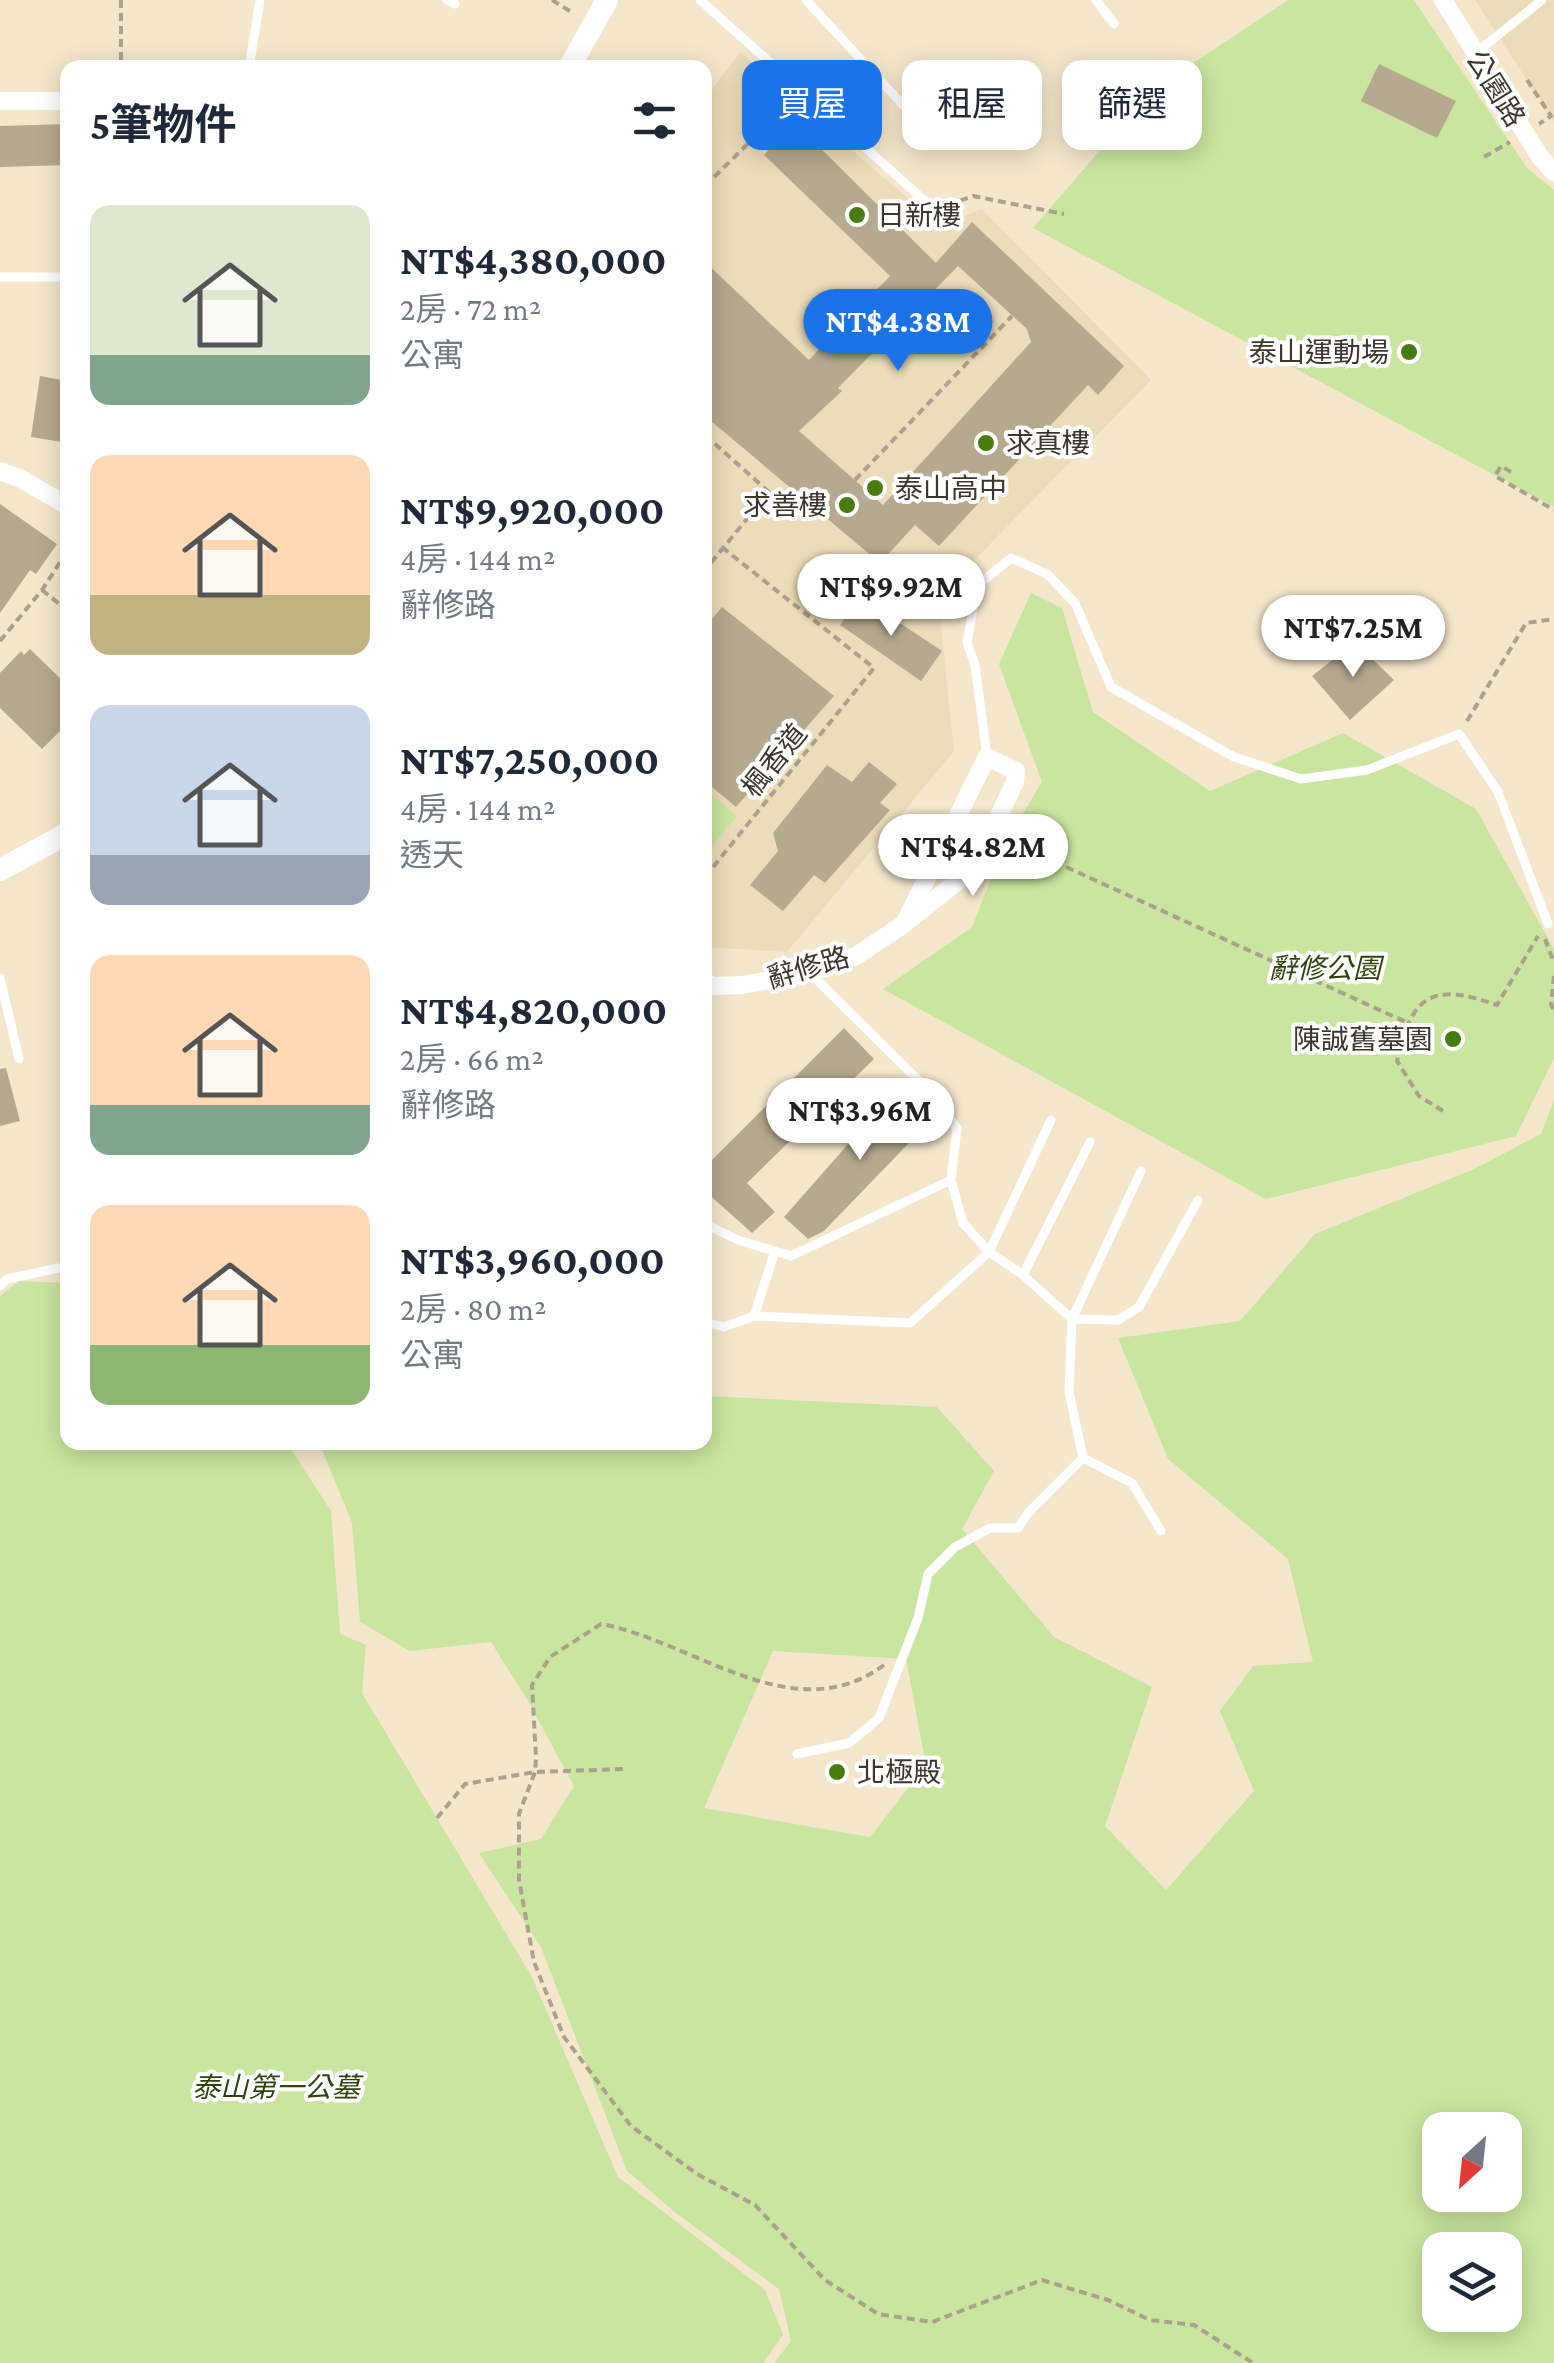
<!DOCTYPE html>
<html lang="zh-TW">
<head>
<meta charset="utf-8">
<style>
	body { margin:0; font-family:"Crimson Pro","Noto Sans TC",serif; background:#f2f2f3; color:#1f2937; height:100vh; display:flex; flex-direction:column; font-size:38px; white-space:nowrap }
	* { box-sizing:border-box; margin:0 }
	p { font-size:32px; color:#747a83 }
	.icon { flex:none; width:55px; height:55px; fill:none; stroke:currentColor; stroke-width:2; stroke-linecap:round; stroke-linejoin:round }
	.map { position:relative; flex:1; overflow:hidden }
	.sheet { position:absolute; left:60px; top:60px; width:652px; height:1390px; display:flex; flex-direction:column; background:#fff; border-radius:20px; box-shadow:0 5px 25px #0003 }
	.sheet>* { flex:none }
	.top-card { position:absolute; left:742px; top:60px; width:660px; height:90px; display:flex; gap:20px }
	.needle { width:65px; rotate:207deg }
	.fabs { position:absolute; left:1422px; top:2112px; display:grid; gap:20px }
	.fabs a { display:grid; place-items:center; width:100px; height:100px; border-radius:20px; background:#fff; box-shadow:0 5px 25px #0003; font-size:50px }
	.price { position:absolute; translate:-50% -85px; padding:0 22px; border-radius:35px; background:#fff; color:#222; font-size:32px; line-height:65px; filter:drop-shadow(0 2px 5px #0008) }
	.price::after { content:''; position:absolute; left:50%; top:60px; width:30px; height:22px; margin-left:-15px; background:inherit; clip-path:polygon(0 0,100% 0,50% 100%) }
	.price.active { background:#1a73e8; color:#fff }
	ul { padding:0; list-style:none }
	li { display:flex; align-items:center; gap:30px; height:250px; padding:0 30px }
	li span { display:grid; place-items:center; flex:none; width:280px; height:200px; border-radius:20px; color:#555 }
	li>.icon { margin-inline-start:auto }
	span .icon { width:120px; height:120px; fill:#fffc; stroke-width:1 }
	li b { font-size:42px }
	h2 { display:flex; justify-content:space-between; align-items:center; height:120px; padding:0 30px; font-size:42px }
	.pill { padding:0 35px; border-radius:20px; background:#fff; box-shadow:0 5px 25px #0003; font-size:35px; line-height:90px }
	.pill.active { background:#1a73e8; color:#fff }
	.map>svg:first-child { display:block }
	.built { fill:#ebdcba }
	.green { fill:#c9e59f; fill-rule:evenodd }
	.building { fill:#b5a98f; fill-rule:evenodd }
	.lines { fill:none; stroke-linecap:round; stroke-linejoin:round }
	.path { stroke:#aba18d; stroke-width:4; stroke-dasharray:8 5; stroke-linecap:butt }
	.lane { stroke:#fff; stroke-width:9 }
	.street { stroke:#fff; stroke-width:18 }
	.secondary { stroke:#fff; stroke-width:22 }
	.poi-dot { fill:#467c10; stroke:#fff; stroke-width:4 }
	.labels { text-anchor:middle; stroke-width:8; stroke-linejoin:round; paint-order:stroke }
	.street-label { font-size:28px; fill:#3c372d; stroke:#fff }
	.poi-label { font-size:28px; fill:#3c372d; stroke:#fff; text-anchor:start }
	.park-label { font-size:28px; font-style:italic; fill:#31420e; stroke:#fff }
</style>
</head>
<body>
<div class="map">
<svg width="1554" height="2363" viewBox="0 0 1554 2363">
	<rect width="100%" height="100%" fill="#f4e7cc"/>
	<path class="built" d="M1475,0H1554V121L1527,80Z
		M740,52L939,226L982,209L1151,380L938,597L954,751L787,952L705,947V99Z"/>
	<path class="green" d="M1288,0H1414L1527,168L1554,190V507L1033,228L1151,91Z
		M1031,593L1062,608L1093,712L1210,791L1343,733L1476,809L1554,949V1058L1516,1136L1266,1199L883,989L972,927L1005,843L1042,782L999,664Z
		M705,789L737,816L705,854Z
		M1554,1100V2363H774L791,2341L779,2289L676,2213L627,2171L541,1947L479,1853L541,1839L574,1786L528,1701L491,1642L410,1651L360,1622L352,1523L319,1442H705V1396L937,1407L994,1471L962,1529L1054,1637L1152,1687L1105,1826L1166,1890L1254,1791L1220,1711L1253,1666L1313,1662L1288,1559L1168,1459L1118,1338L1240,1321L1315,1234L1472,1170L1541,1134ZM773,1651L906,1659L926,1765L870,1837L704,1808ZM1440,2130H1505V2195H1440ZM1440,2250H1505V2315H1440Z
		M19,1281L67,1283L68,1442L287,1443L331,1511L340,1634L366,1645L362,1693L532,1977L618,2177L765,2290L783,2335L763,2363H0V1296Z"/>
	<path class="building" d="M1379,64L1456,101L1437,138L1361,101Z
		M794,122L936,263L972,222L1124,366L1098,395L1088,385L939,546L915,525L880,563L705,416V262L809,360L890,276L764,155ZM958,266L1027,329L1031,342L883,505L799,431L842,391L838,388Z
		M68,124V165L0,167V126Z
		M40,376L68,381V443L31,437Z
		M0,504L57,544L36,574L30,570L0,613Z
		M861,597L942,651L921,681L840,625Z
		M722,607L834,696L736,807L705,781V627Z
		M1355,642L1394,680L1350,720L1312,676Z
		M30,649L68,686V723L42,749L0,708V673L21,651L24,655Z
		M869,762L897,784L880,803L890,810L825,883L814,875L783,911L750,885L778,851L773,833L827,765L852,782Z
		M844,1028L874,1059L747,1183L775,1212L752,1233L705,1191V1167Z
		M6,1068L20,1121L0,1126V1069Z
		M901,1084L934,1117L824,1231L808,1239L784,1217Z"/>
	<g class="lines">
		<path class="path" d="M121,0V68
			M552,0L573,13
			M1527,80L1551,116L1539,124
			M1484,157L1510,142
			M705,186L782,110
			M948,205L973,196L1064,214
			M705,435L769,492L705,570
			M1511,472L1501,466L1495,476L1554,510
			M855,480L1012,316
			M42,590L68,611
			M0,641L42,590L68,550
			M1467,721L1526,623L1554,619
			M1007,840L1408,1023
			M705,877L874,668L723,548
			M1545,939L1554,963
			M1554,976L1551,1005L1554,1010
			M1443,1111L1419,1096L1397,1061C1412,994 1432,982 1497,1005L1538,936
			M884,1665C793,1732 694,1641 601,1624L550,1657L532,1685L536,1758L535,1772L519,1814V1880L534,1962L564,2037L631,2126L697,2174L755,2205L825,2280L878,2314L932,2322L1042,2280L1108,2300L1150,2320L1194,2325L1253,2363
			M437,1818L465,1784L535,1772L623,1769"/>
		<path class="lane" d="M447,0L455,4
			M700,0L934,209
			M806,0L915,118
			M1096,0L1114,24
			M1477,52L1542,0
			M249,68L260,0
			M0,277H68
			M987,756L975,665L967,643L977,586L1011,558L1047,574L1075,603L1111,687L1234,757L1301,779L1367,770L1459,734L1498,792L1548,924
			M810,973L921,1083L957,1128L951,1180L963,1223L989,1252L1023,1275L1072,1319L1069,1392L1083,1458L1132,1483L1161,1531
			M0,978L19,1059
			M1141,1171L1072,1319L1118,1320L1139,1307L1198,1200
			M705,1224L738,1240L791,1256L951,1180
			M1023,1275L1090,1142
			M0,1286L7,1279L68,1266
			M754,1316L910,1323L989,1252L1051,1120
			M705,1322L724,1327L754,1316L775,1251
			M797,1754L849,1743L879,1718L918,1618L928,1574L955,1547L990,1528H1018L1028,1513L1083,1458"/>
		<path class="street" d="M1443,0L1540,157L1554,172
			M0,101H68
			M0,471L21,479L68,506
			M705,981L712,986L742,985L810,973L856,956L904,924L968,873L976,863L1015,782L1016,771L987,757L904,924"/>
		<path class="secondary" d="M569,68L607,0
			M0,870L68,833"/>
	</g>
	<g class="poi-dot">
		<circle cx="857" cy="215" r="10"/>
		<circle cx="1409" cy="352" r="10"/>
		<circle cx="986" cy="443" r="10"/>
		<circle cx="875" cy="488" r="10"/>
		<circle cx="847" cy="505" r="10"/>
		<circle cx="1453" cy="1039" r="10"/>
		<circle cx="837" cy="1772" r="10"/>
	</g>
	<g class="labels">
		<g class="street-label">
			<text transform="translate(1496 88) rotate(58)" y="10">公園路</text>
			<text transform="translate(774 760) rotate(-51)" y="10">楓香道</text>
			<text transform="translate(808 967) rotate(-16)" y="10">辭修路</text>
		</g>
		<g class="poi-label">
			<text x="877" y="225">日新樓</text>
			<text x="1389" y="362" text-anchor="end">泰山運動場</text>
			<text x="1006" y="453">求真樓</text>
			<text x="895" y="498">泰山高中</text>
			<text x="827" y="515" text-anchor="end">求善樓</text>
			<text x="1433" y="1049" text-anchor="end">陳誠舊墓園</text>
			<text x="857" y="1782">北極殿</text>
		</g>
		<g class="park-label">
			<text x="1325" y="978">辭修公園</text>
			<text x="276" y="2097">泰山第一公墓</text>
		</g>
	</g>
</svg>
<div class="fabs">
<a><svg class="needle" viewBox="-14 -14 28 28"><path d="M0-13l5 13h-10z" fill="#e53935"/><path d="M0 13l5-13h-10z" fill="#747a83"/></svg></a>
<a><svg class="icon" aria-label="layers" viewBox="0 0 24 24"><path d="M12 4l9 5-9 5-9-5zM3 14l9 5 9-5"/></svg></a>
</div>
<b class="price active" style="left:898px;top:374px">NT$4.38M</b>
<b class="price" style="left:891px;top:639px">NT$9.92M</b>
<b class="price" style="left:1353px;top:680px">NT$7.25M</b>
<b class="price" style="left:973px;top:899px">NT$4.82M</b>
<b class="price" style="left:860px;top:1163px">NT$3.96M</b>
<div class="top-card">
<a class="pill active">買屋</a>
<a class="pill">租屋</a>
<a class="pill">篩選</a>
</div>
<section class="sheet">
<h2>5筆物件<svg class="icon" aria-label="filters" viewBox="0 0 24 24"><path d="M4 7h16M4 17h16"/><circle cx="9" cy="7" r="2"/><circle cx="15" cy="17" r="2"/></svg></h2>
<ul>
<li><span style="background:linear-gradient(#dfe7d0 75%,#7fa58c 0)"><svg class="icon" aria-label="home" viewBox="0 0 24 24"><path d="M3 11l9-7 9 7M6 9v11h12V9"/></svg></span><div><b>NT$4,380,000</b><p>2房 · 72 m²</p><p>公寓</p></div></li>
<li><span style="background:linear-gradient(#ffd9b3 70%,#c2b280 0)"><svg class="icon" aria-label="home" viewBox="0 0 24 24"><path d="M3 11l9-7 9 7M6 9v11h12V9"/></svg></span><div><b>NT$9,920,000</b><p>4房 · 144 m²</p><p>辭修路</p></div></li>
<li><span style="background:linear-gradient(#c9d6e8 75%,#9aa5b1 0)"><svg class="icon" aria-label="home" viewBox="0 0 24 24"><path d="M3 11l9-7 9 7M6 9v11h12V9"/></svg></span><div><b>NT$7,250,000</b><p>4房 · 144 m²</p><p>透天</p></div></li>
<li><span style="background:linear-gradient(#ffd9b3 75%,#7fa58c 0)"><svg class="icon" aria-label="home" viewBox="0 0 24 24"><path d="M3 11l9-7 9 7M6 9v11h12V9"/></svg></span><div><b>NT$4,820,000</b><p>2房 · 66 m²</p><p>辭修路</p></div></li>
<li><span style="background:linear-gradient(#ffd9b3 70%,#8fb573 0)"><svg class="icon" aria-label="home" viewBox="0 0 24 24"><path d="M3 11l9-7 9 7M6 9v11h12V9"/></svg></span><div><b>NT$3,960,000</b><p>2房 · 80 m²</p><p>公寓</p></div></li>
</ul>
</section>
</div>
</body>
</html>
